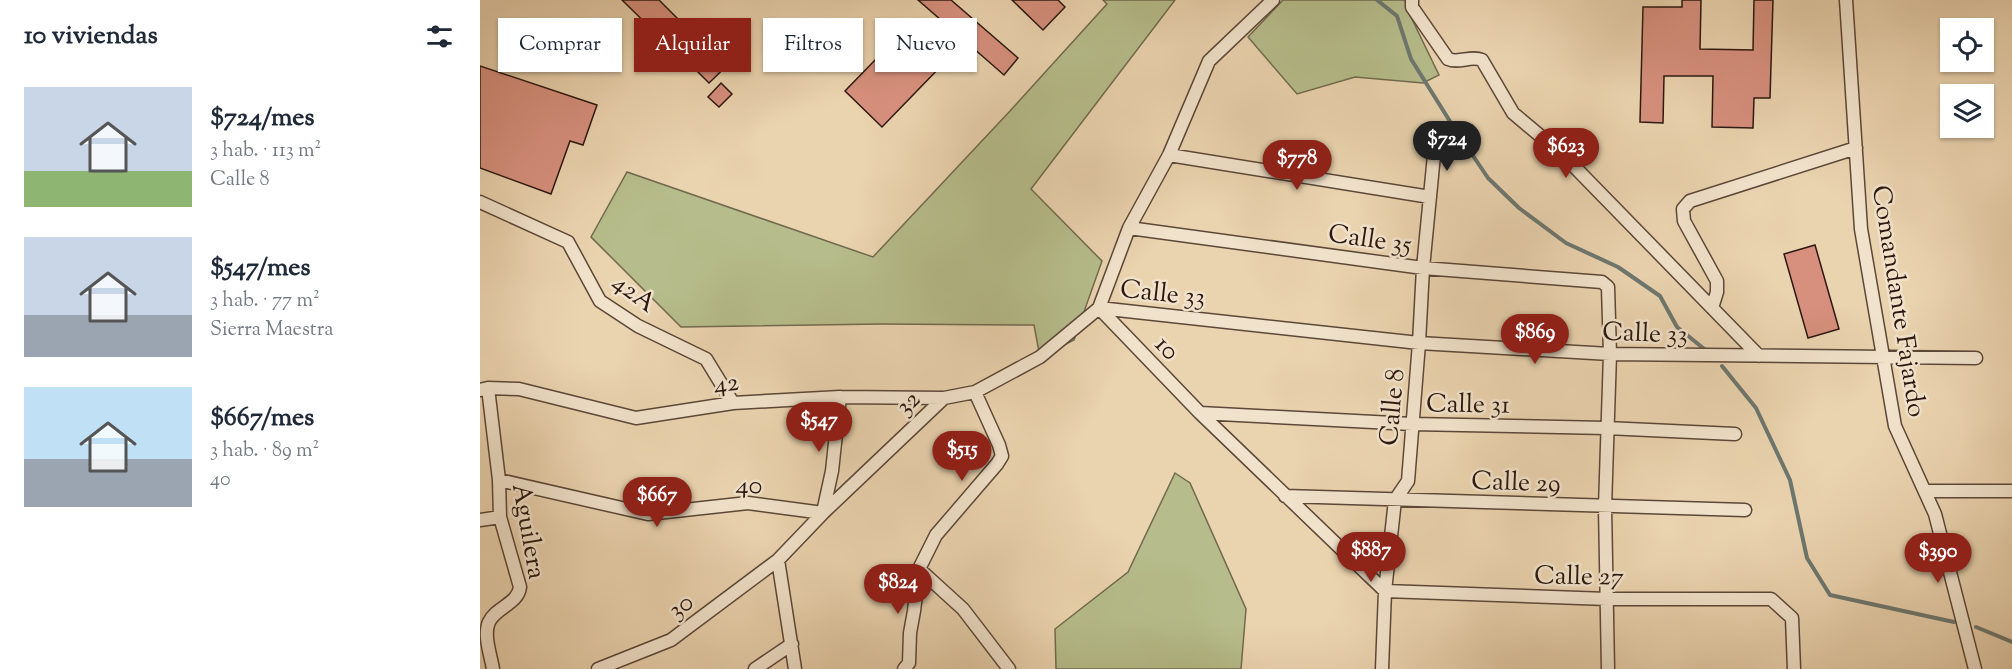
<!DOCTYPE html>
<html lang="es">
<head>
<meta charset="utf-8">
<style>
	body { margin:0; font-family:"Sorts Mill Goudy",serif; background:#f2f2f3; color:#1f2937; height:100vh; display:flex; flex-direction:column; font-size:22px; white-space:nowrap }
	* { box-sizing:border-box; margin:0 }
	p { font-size:20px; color:#747a83 }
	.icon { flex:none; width:33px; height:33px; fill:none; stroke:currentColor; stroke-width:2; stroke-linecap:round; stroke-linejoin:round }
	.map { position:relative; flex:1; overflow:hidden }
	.panel { display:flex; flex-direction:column; background:#fff; width:480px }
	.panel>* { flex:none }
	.top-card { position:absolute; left:18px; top:18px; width:570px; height:54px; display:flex; gap:12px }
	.fabs { position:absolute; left:1460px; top:18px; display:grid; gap:12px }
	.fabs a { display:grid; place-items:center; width:54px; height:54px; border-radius:0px; background:#fff; box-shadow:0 2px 4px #0004; font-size:30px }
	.price { position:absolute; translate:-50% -51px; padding:0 14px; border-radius:21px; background:#8f2418; color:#fff; font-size:20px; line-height:39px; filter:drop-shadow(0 2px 3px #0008) }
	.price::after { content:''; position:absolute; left:50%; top:36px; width:18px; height:14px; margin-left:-9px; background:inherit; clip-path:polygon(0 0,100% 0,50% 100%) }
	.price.active { background:#222; color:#fff }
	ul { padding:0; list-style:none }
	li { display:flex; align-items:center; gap:18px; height:150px; padding:0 24px }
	li span { display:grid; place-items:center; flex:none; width:168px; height:120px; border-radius:0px; color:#555 }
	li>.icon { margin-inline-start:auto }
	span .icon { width:72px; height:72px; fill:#fffc; stroke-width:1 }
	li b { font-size:26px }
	h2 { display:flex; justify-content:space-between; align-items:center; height:72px; padding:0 24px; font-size:26px }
	.tag { padding:0 21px; border-radius:0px; background:#fff; box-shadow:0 2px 4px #0004; font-size:21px; line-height:54px }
	.tag.active { background:#8f2418; color:#fff }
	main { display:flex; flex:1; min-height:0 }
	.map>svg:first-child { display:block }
	.green { fill:#b6bc8b; stroke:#716a4e; stroke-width:1.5 }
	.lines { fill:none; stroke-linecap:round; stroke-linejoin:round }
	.stream { stroke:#6d776f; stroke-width:4 }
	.building { fill:#d7907e; stroke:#2c1810; stroke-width:1.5 }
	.minor-casing { stroke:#5c4738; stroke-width:15 }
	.minor { stroke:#f1e2cb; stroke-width:12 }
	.labels { text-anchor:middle; stroke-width:5; stroke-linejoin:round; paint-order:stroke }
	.street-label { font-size:26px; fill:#2c1810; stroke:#f1e2cb }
</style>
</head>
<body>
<main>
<section class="panel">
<h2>10 viviendas<svg class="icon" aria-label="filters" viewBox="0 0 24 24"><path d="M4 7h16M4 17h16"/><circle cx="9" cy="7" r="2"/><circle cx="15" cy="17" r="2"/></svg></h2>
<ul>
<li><span style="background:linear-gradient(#c9d6e8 70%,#8fb573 0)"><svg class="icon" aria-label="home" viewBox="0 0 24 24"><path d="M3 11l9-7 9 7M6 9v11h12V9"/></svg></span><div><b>$724/mes</b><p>3 hab. · 113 m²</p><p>Calle 8</p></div></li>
<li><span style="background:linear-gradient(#c9d6e8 65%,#9aa5b1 0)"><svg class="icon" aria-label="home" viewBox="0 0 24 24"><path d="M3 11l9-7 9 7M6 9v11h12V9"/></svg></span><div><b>$547/mes</b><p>3 hab. · 77 m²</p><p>Sierra Maestra</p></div></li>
<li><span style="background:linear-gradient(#bfe0f5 60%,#9aa5b1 0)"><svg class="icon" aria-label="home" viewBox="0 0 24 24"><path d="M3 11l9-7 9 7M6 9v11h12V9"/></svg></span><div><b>$667/mes</b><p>3 hab. · 89 m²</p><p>40</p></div></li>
</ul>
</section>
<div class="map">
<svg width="1532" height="669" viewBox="0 0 1532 669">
	<rect width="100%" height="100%" fill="#ead3af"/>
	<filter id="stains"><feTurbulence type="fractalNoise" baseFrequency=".00333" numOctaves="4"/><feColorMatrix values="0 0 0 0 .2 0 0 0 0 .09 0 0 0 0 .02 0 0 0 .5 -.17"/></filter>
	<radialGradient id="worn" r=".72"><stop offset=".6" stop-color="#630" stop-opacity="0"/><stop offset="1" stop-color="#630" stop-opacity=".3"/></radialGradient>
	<path class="green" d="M623,0H695L551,189L622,261L594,340L560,357L554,325L402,324L201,327L111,237L147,172L393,257L530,111L627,4Z
		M803,0H925L930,15L959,75L943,83L875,77L817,94L768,37Z
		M695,473L710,483L766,609L761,669H576L575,629L648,572Z"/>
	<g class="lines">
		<path class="stream" d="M897,0L917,16L931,59L971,123L1008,178L1039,208L1086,243L1138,267L1180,296L1197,327L1228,352
			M1242,366L1276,408L1310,480L1327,558L1350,595L1474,622
			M1496,627L1532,642"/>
	</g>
	<path class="building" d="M142,0H179L209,30L188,52V45Z
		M438,0H471L538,58L524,75Z
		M532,0H578L585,7L563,30Z
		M1202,0H1221L1220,49L1273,50L1274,0H1293L1290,98H1274L1273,128L1232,127L1233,76H1184L1183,123L1160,122L1163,7H1202Z
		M242,24L267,46L229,83L206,60Z
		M428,26L465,62L402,127L365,91Z
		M0,66L117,105L103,145L90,141L71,194L0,168Z
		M241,83L252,94L239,107L228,97Z
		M1335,245L1359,329L1328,338L1304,254Z"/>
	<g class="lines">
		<defs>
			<path id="minor" d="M932,0V7L968,59C979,64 991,55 1002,60L1033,113L1083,155L1279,356
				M1366,0L1381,229L1415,426L1455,514L1495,669
				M689,155L950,197
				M0,202L88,242L120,301L158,326L226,359L253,403
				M649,228L943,268L1122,282L1128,287L1130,354L1125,507L1128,669
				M619,308L939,343L1130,354L1496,358
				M619,308L720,413L905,591L1127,599H1291L1312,618L1314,669
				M1232,308L1237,292V281L1204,221L1203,209L1210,201L1376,148
				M8,388L19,480L20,517L40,587C38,604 16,607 9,622C3,635 11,656 13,669
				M0,390L8,388L39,389L156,418L253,403L360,397L464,398L495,392L560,357L619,308L649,228L689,155L729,61L793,0
				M720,413L932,424L1126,428L1255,434
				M19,480L168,514L268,503L343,513
				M1446,491H1532
				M805,496L1265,510
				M343,512L352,471L360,397
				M0,520L20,517
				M298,560L315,669
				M439,569L483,609L529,669
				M118,669L191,640L298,560L343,513L464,398
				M275,669L312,644
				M424,669L429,663L430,633L434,611L439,569L456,535L517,464L522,456L519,445L495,392
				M902,669L905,591L915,500L928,481L939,343L943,268L955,145"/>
		</defs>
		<use href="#minor" class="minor-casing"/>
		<use href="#minor" class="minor"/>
	</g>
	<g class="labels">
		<g class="street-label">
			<text transform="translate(890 238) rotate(8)" y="9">Calle 35</text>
			<text transform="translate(155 292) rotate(37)" y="9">42A</text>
			<text transform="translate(683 292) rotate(6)" y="9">Calle 33</text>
			<text transform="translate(1420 301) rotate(81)" y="9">Comandante Fajardo</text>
			<text transform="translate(1165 332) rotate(2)" y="9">Calle 33</text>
			<text transform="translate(688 347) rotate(46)" y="9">10</text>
			<text transform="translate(246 382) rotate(-7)" y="9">42</text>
			<text transform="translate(427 402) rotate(-44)" y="9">32</text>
			<text transform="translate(988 403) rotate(1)" y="9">Calle 31</text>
			<text transform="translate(911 407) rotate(-85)" y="9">Calle 8</text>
			<text transform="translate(1036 481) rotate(2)" y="9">Calle 29</text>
			<text transform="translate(269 484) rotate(1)" y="9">40</text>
			<text transform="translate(50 531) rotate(80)" y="9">Aguilera</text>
			<text transform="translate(1099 575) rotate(1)" y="9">Calle 27</text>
			<text transform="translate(200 605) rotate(-37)" y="9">30</text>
		</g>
	</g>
	<rect width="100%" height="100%" filter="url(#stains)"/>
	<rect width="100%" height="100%" fill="url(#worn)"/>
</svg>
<div class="fabs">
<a><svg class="icon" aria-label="locate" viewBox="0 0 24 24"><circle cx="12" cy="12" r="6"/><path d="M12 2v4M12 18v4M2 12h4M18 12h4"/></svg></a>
<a><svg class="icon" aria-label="layers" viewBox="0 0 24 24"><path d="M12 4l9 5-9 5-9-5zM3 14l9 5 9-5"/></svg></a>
</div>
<b class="price active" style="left:967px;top:172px">$724</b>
<b class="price" style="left:1086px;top:179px">$623</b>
<b class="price" style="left:817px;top:191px">$778</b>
<b class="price" style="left:1055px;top:365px">$869</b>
<b class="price" style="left:339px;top:453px">$547</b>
<b class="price" style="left:482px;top:482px">$515</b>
<b class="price" style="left:177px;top:528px">$667</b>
<b class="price" style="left:891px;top:583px">$887</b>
<b class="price" style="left:1458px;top:584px">$390</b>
<b class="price" style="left:418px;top:615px">$824</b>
<div class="top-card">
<a class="tag">Comprar</a>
<a class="tag active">Alquilar</a>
<a class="tag">Filtros</a>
<a class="tag">Nuevo</a>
</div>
</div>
</main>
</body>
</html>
